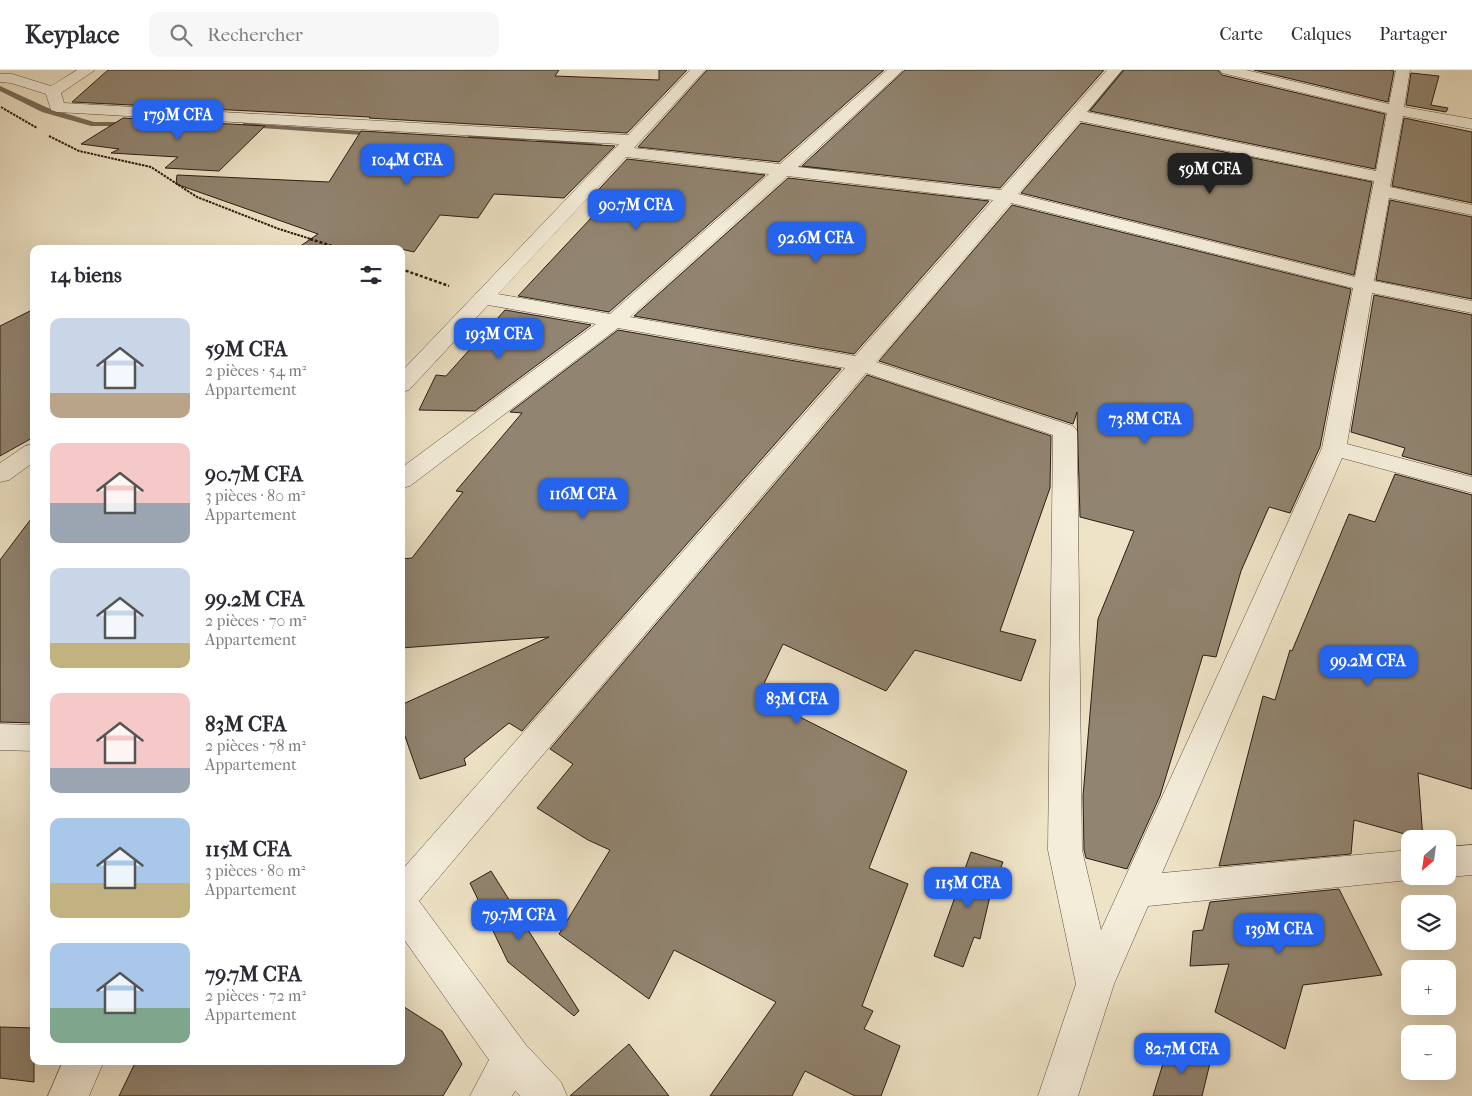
<!DOCTYPE html>
<html lang="fr">
<head>
<meta charset="utf-8">
<style>
	body { margin:0; font-family:"IM FELL French Canon",serif; background:#f7f7f7; color:#2b2b33; height:100vh; display:flex; flex-direction:column; font-size:19px; white-space:nowrap }
	* { box-sizing:border-box; margin:0 }
	p { font-size:16px; color:#7c7c81 }
	.icon { flex:none; width:28px; height:28px; fill:none; stroke:currentColor; stroke-width:2; stroke-linecap:round; stroke-linejoin:round }
	.map { position:relative; flex:1; overflow:hidden }
	.side { position:absolute; left:30px; top:175px; width:375px; height:820px; display:flex; flex-direction:column; background:#fff; border-radius:10px; box-shadow:0 5px 20px #0002 }
	.side>* { flex:none }
	.needle { width:32px; rotate:209deg }
	.tools { position:absolute; left:1401px; top:760px; display:grid; gap:10px }
	.tools a { display:grid; place-items:center; width:55px; height:55px; border-radius:10px; background:#fff; box-shadow:0 5px 20px #0002; font-size:25px }
	.price { position:absolute; translate:-50% -42px; padding:0 11px; border-radius:10px; background:#2563eb; color:#fff; font-size:16px; line-height:32px; filter:drop-shadow(0 1px 2px #0008) }
	.price::after { content:''; position:absolute; left:50%; top:30px; width:15px; height:11px; margin-left:-8px; background:inherit; clip-path:polygon(0 0,100% 0,50% 100%) }
	.price.selected { background:#222; color:#fff }
	ul { padding:0; list-style:none }
	li { display:flex; align-items:center; gap:15px; height:125px; padding:0 20px }
	li span { display:grid; place-items:center; flex:none; width:140px; height:100px; border-radius:10px; color:#555 }
	li>.icon { margin-inline-start:auto }
	span .icon { width:60px; height:60px; fill:#fffc; stroke-width:1 }
	li b { font-size:21px }
	h2 { display:flex; justify-content:space-between; align-items:center; height:60px; padding:0 20px; font-size:21px }
	header { display:flex; align-items:center; gap:30px; box-sizing:border-box; height:70px; padding:0 25px; background:#fff; border-bottom:1px solid #e1e1e2 }
	header strong { font-size:24px }
	nav { display:flex; gap:28px; margin-inline-start:auto; font-size:18px }
	.search { width:350px; height:45px; background:#f7f7f7; display:flex; align-items:center; gap:12px; box-sizing:border-box; padding:0 18px; border-radius:10px; color:#7c7c81; font-size:19px }
	.map>svg:first-child { display:block }
	.lines { fill:none; stroke-linecap:round; stroke-linejoin:round }
	.stream { fill:#796c5a; fill-rule:evenodd }
	.building { fill:#918470; stroke:#2c1d13 }
	.minor-casing { stroke:#5c4e40; stroke-width:1 }
	.path-far1 { stroke:#2c1d13; stroke-width:2; stroke-dasharray:2.5 1; stroke-linecap:butt }
	.path { stroke:#2c1d13; stroke-width:2.5; stroke-dasharray:3 2; stroke-linecap:butt }
	.minor { fill:#f4edda; fill-rule:evenodd }
</style>
</head>
<body>
<header>
<strong>Keyplace</strong>
<div class="search"><svg class="icon" aria-label="search" viewBox="0 0 24 24"><circle cx="10" cy="10" r="6"/><path d="M15 15l6 6"/></svg>Rechercher</div>
<nav><a>Carte</a><a>Calques</a><a>Partager</a></nav>
</header>
<div class="map">
<svg width="1472" height="1026" viewBox="0 0 1472 1026">
	<rect width="100%" height="100%" fill="#eee3c6"/>
	<filter id="stains"><feTurbulence type="fractalNoise" baseFrequency=".004" numOctaves="4"/><feColorMatrix values="0 0 0 0 .2 0 0 0 0 .09 0 0 0 0 .02 0 0 0 .5 -.17"/></filter>
	<radialGradient id="worn" r=".72"><stop offset=".6" stop-color="#630" stop-opacity="0"/><stop offset="1" stop-color="#630" stop-opacity=".3"/></radialGradient>
	<g class="lines">
		<path class="stream" d="M1116,0H1124V4L1107,21L1098,37L1078,47H1072V43L1092,33L1101,18L1116,4Z
			M0,16L48,38L94,52H132L136,54L132,56H91L42,42L0,21Z
			M243,53L377,62L381,64L377,66L246,57H243Z
			M468,66H532L601,74L605,77L601,80L532,70H468Z
			M799,96H820L846,103L842,106L820,102L796,101V97Z"/>
	</g>
	<path class="building" d="M108,0H559L555,6L659,10V0H687L627,63L369,48L370,47L72,32Z
		M707,0H884L779,92L638,77Z
		M905,0H1104L1000,118L802,96Z
		M1124,0H1218L1222,5L1385,44L1375,99L1090,41Z
		M1254,0H1390L1394,1L1388,32Z
		M1411,3L1439,6L1431,35L1448,38L1446,42L1406,35Z
		M123,48L265,56L219,101L165,98L178,87L111,83L119,79L81,74Z
		M1404,48L1472,62V133L1392,116Z
		M1081,53L1372,112L1354,205L1021,123Z
		M361,61L615,76L564,128L494,124L478,148L440,145L414,182L401,179H296L318,164L176,114L177,105L329,112Z
		M627,89L765,105L609,242L518,226L607,131L589,130Z
		M788,108L989,131L854,284L634,246Z
		M1390,130L1472,147V229L1376,210Z
		M1012,135L1351,219L1320,377L1290,443L1269,437L1241,501L1216,587L1203,585L1160,726L1127,799L1086,788L1084,780L1083,726L1098,549L1134,461L1080,447L1077,342L1073,354L879,291Z
		M1374,225L1472,245V405L1402,386L1405,378L1351,362Z
		M34,239V367L0,386V256Z
		M505,240L591,255L475,341L419,340L436,305L446,306Z
		M618,260L841,299L522,661L509,653L464,689L466,695L420,709L401,655V635L549,567L401,578V489L412,488L463,422L456,421L522,343L510,342Z
		M867,305L1051,366L1050,418L1000,561L1036,570L1021,611L915,580L886,621L783,574L758,626L907,701L869,798L908,814L862,936L873,941L864,959L900,976L881,1026H855L805,1001L792,1026H710L776,932L674,880L649,929L559,864L610,780L588,770L537,738L573,694L550,679Z
		M1395,404L1472,425V719L1418,703L1423,769L1354,750L1351,784L1219,796L1263,626L1275,630L1290,580L1292,581L1349,444L1375,452Z
		M34,445V653L0,652V490Z
		M971,782L1003,792L990,826L980,869L974,867L963,897L934,886Z
		M491,801L579,941L574,946L508,892L470,813Z
		M1339,819L1382,905L1303,915L1285,979L1215,942L1229,894L1190,896L1193,861L1203,860L1210,832Z
		M401,935L442,961L462,994L443,1026H119L136,991H401Z
		M0,957L34,958V1012L0,1008Z
		M629,974L669,1026H570Z
		M1169,974L1210,993L1202,1026H1153Z"/>
	<g class="lines">
		<defs>
			<path id="minor" d="M77,0H95L61,23L64,33L628,65L690,0H705L634,78L780,94L887,0H903L798,97L1001,120L1107,0H1122L1087,42L1376,101L1387,43L1222,3L1220,0H1246L1389,34L1396,0H1410L1404,37L1472,49V59L1403,46L1390,117L1472,135V145L1389,128L1374,211L1472,231V243L1372,223L1347,374L1472,407V423L1342,388L1162,803L1410,780V806H1421L1410,810L1148,836L1114,914L1078,1026H1038L1076,914L1048,780L1053,365L866,303L419,831L526,975L561,1012L567,1026H520L515,1021L512,1026H470L489,990L401,865V801L845,298L618,258L410,416L401,418V398L596,254L488,235L409,320L401,322V302L619,74L57,42L51,40L46,24L11,13L0,12V4H12L51,16ZM1080,51L1374,111L1355,207L1018,124ZM626,87L769,104L610,244L498,224ZM787,106L993,130L855,286L630,247ZM1011,133L1353,218L1322,378L1101,860L1082,780L1077,361L1073,356L876,292Z
				M34,374V392L9,410L0,412V393L25,376Z
				M0,654L34,655V681L0,680Z
				M1472,775V805L1448,807L1445,806H1448V777Z
				M63,991H104L89,1026H48Z"/>
		</defs>
		<use href="#minor" class="minor-casing"/>
		<path class="path-far1" d="M1,37L37,58
			M49,66L79,81L151,97L197,127L279,159L314,170"/>
		<path class="path" d="M310,169L342,179
			M401,199L449,216"/>
		<use href="#minor" class="minor"/>
	</g>
	<rect width="100%" height="100%" filter="url(#stains)"/>
	<rect width="100%" height="100%" fill="url(#worn)"/>
</svg>
<div class="tools">
<a><svg class="needle" viewBox="-14 -14 28 28"><path d="M0-13l5 13h-10z" fill="#e53935"/><path d="M0 13l5-13h-10z" fill="#7c7c81"/></svg></a>
<a><svg class="icon" aria-label="layers" viewBox="0 0 24 24"><path d="M12 4l9 5-9 5-9-5zM3 14l9 5 9-5"/></svg></a>
<a>+</a>
<a>−</a>
</div>
<b class="price" style="left:178px;top:71px">179M CFA</b>
<b class="price" style="left:407px;top:116px">104M CFA</b>
<b class="price selected" style="left:1210px;top:125px">59M CFA</b>
<b class="price" style="left:636px;top:161px">90.7M CFA</b>
<b class="price" style="left:816px;top:194px">92.6M CFA</b>
<b class="price" style="left:499px;top:290px">193M CFA</b>
<b class="price" style="left:1145px;top:375px">73.8M CFA</b>
<b class="price" style="left:583px;top:450px">116M CFA</b>
<b class="price" style="left:1368px;top:617px">99.2M CFA</b>
<b class="price" style="left:797px;top:655px">83M CFA</b>
<b class="price" style="left:968px;top:839px">115M CFA</b>
<b class="price" style="left:519px;top:871px">79.7M CFA</b>
<b class="price" style="left:1279px;top:885px">139M CFA</b>
<b class="price" style="left:1182px;top:1005px">82.7M CFA</b>
<section class="side">
<h2>14 biens<svg class="icon" aria-label="filters" viewBox="0 0 24 24"><path d="M4 7h16M4 17h16"/><circle cx="9" cy="7" r="2"/><circle cx="15" cy="17" r="2"/></svg></h2>
<ul>
<li><span style="background:linear-gradient(#c9d6e8 75%,#b9a48a 0)"><svg class="icon" aria-label="home" viewBox="0 0 24 24"><path d="M3 11l9-7 9 7M6 9v11h12V9"/></svg></span><div><b>59M CFA</b><p>2 pièces · 54 m²</p><p>Appartement</p></div></li>
<li><span style="background:linear-gradient(#f6c9c9 60%,#9aa5b1 0)"><svg class="icon" aria-label="home" viewBox="0 0 24 24"><path d="M3 11l9-7 9 7M6 9v11h12V9"/></svg></span><div><b>90.7M CFA</b><p>3 pièces · 80 m²</p><p>Appartement</p></div></li>
<li><span style="background:linear-gradient(#c9d6e8 75%,#c2b280 0)"><svg class="icon" aria-label="home" viewBox="0 0 24 24"><path d="M3 11l9-7 9 7M6 9v11h12V9"/></svg></span><div><b>99.2M CFA</b><p>2 pièces · 70 m²</p><p>Appartement</p></div></li>
<li><span style="background:linear-gradient(#f6c9c9 75%,#9aa5b1 0)"><svg class="icon" aria-label="home" viewBox="0 0 24 24"><path d="M3 11l9-7 9 7M6 9v11h12V9"/></svg></span><div><b>83M CFA</b><p>2 pièces · 78 m²</p><p>Appartement</p></div></li>
<li><span style="background:linear-gradient(#a9c7e8 65%,#c2b280 0)"><svg class="icon" aria-label="home" viewBox="0 0 24 24"><path d="M3 11l9-7 9 7M6 9v11h12V9"/></svg></span><div><b>115M CFA</b><p>3 pièces · 80 m²</p><p>Appartement</p></div></li>
<li><span style="background:linear-gradient(#a9c7e8 65%,#7fa58c 0)"><svg class="icon" aria-label="home" viewBox="0 0 24 24"><path d="M3 11l9-7 9 7M6 9v11h12V9"/></svg></span><div><b>79.7M CFA</b><p>2 pièces · 72 m²</p><p>Appartement</p></div></li>
</ul>
</section>
</div>
</body>
</html>
